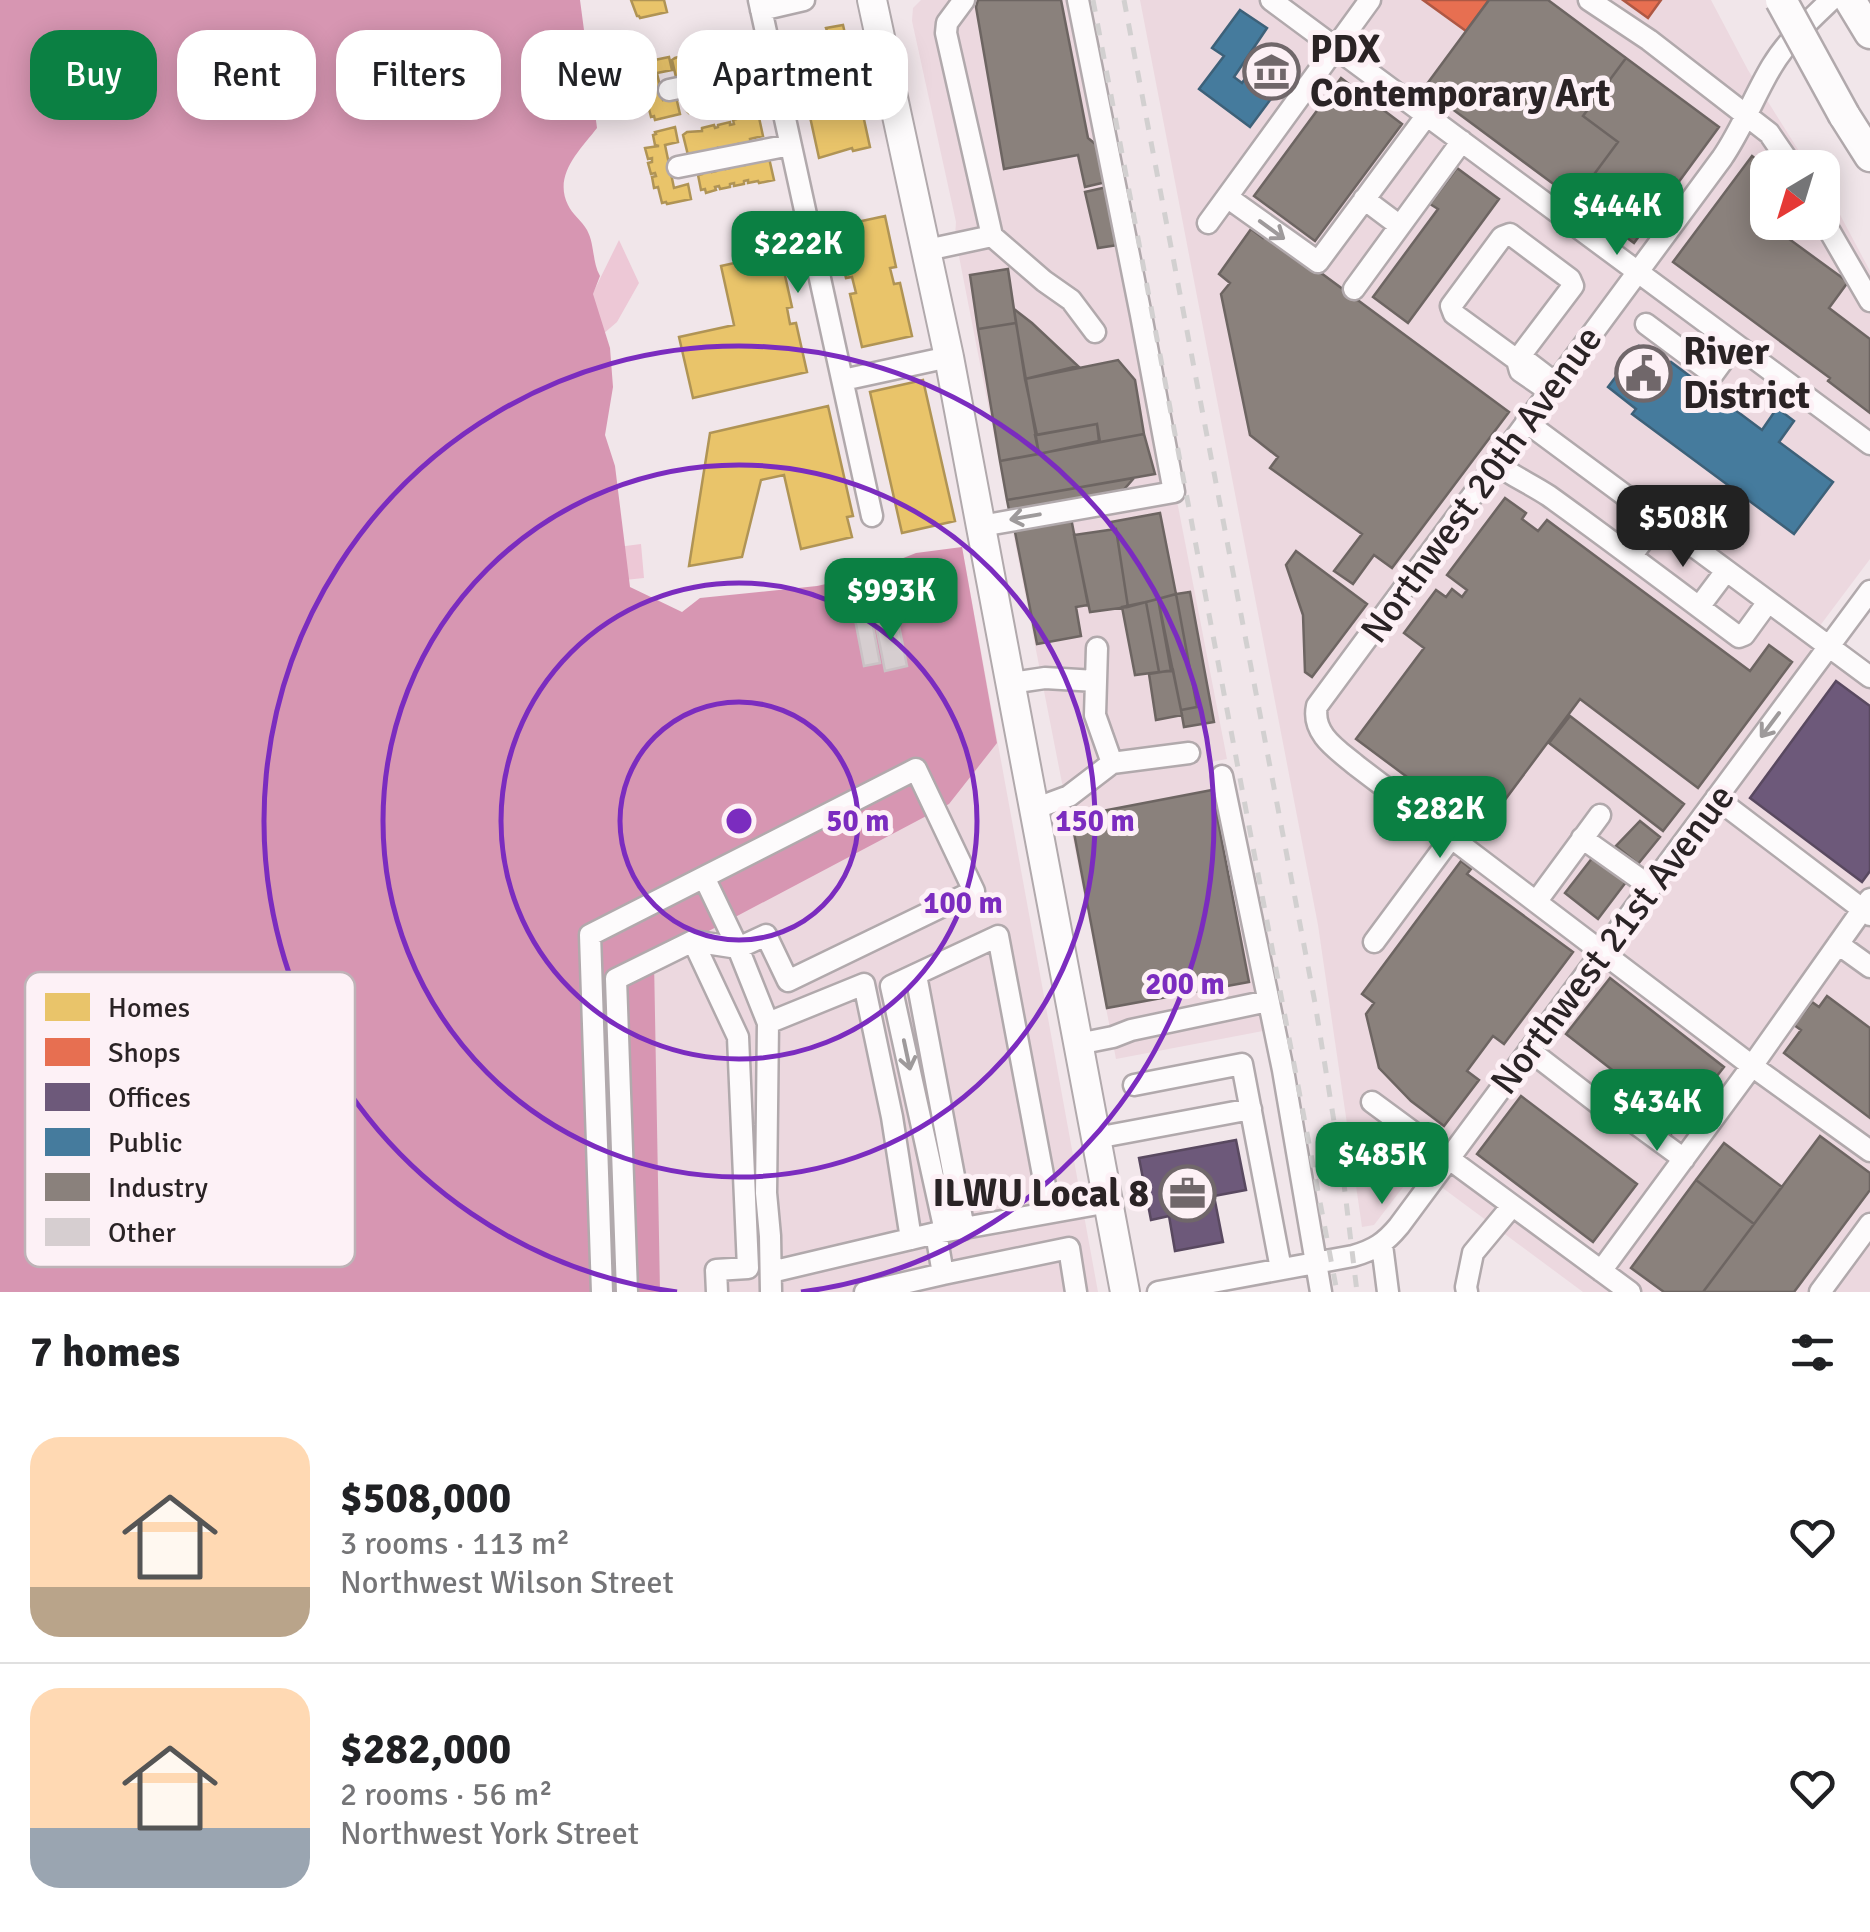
<!DOCTYPE html>
<html lang="en">
<head>
<meta charset="utf-8">
<style>
	body { margin:0; font-family:Signika,sans-serif; background:#f6f6f6; color:#202124; height:100vh; display:flex; flex-direction:column; font-size:38px; white-space:nowrap }
	* { box-sizing:border-box; margin:0 }
	p { font-size:32px; color:#757577 }
	.icon { flex:none; width:55px; height:55px; fill:none; stroke:currentColor; stroke-width:2; stroke-linecap:round; stroke-linejoin:round }
	.map { position:relative; height:1292px; overflow:hidden }
	.sheet { display:flex; flex-direction:column; background:#fff; flex:1 }
	.sheet>* { flex:none }
	.banner { position:absolute; left:30px; top:30px; width:1000px; height:90px; display:flex; gap:20px }
	.needle { width:65px; rotate:218deg }
	.fabs { position:absolute; left:1750px; top:150px; display:grid; gap:20px }
	.fabs a { display:grid; place-items:center; width:90px; height:90px; border-radius:20px; background:#fff; box-shadow:0 5px 25px #0003; font-size:50px }
	.price { position:absolute; translate:-50% -85px; padding:0 22px; border-radius:20px; background:#0b8043; color:#fff; font-size:32px; line-height:65px; filter:drop-shadow(0 2px 5px #0008) }
	.price::after { content:''; position:absolute; left:50%; top:60px; width:30px; height:22px; margin-left:-15px; background:inherit; clip-path:polygon(0 0,100% 0,50% 100%) }
	.price.active { background:#222; color:#fff }
	ul { padding:0; list-style:none }
	li { display:flex; align-items:center; gap:30px; height:250px; padding:0 30px }
	li+li { border-top:2px solid #e0e0e0 }
	li span { display:grid; place-items:center; flex:none; width:280px; height:200px; border-radius:30px; color:#555 }
	li>.icon { margin-inline-start:auto }
	span .icon { width:120px; height:120px; fill:#fffc; stroke-width:1 }
	li b { font-size:42px }
	h2 { display:flex; justify-content:space-between; align-items:center; height:120px; padding:0 30px; font-size:42px }
	.pill { padding:0 35px; border-radius:30px; background:#fff; box-shadow:0 5px 25px #0003; font-size:35px; line-height:90px }
	.pill.active { background:#0b8043; color:#fff }
	.map>svg:first-child { display:block }
	.built { fill:#ecd8df }
	.green { fill:#edc8d6 }
	.water { fill:#d796b2 }
	.homes { fill:#e9c46a; stroke:#b09455; stroke-width:2.5 }
	.shops { fill:#e76f51; stroke:#ae5844; stroke-width:2.5 }
	.offices { fill:#6d597a; stroke:#594960; stroke-width:2.5 }
	.public { fill:#457b9d; stroke:#3d6179; stroke-width:2.5 }
	.industry { fill:#8a817c; stroke:#6d6562; stroke-width:2.5 }
	.building { fill:#d6ced0; stroke:#cac2c5; stroke-width:2.5 }
	.lines { fill:none; stroke-linecap:round; stroke-linejoin:round }
	.minor-casing { stroke:#b1a9ac; stroke-width:25 }
	.major-casing { stroke:#b1a9ac; stroke-width:32 }
	.highway-casing { stroke:#b1a9ac; stroke-width:35 }
	.minor { stroke:#fdfbfc; stroke-width:20 }
	.major { stroke:#fdfbfc; stroke-width:28 }
	.highway { stroke:#fdfbfc; stroke-width:30 }
	.rail { stroke:#d2d0d0; stroke-width:5; stroke-dasharray:12 12; stroke-linecap:butt }
	.highway-bridge-casing { stroke:#b1a9ac; stroke-width:35; stroke-linecap:butt }
	.highway-bridge { stroke:#fdfbfc; stroke-width:30 }
	.oneway { stroke:#9e9a9b }
	.ring { fill:none; stroke:#7b2cbf; stroke-width:5 }
	.labels { text-anchor:middle; stroke-width:10; stroke-linejoin:round; paint-order:stroke }
	.poi-label { font-size:38px; font-weight:bold; fill:#2a2325; stroke:#fdf1f6; text-anchor:start }
	.street-label { font-size:38px; fill:#2a2325; stroke:#fdf1f6 }
	.key { fill:#fdf1f6; stroke:#beb3b7; stroke-width:2.5 }
	.key-label { font-size:28px; fill:#2a2325 }
	.centre { fill:#7b2cbf; stroke:#fdf1f6; stroke-width:5 }
	.ring-label { font-size:30px; text-anchor:middle; font-weight:bold; fill:#7b2cbf; stroke:#fdf1f6; stroke-width:10; stroke-linejoin:round; paint-order:stroke }
</style>
</head>
<body>
<div class="map">
<svg width="1870" height="1292" viewBox="0 0 1870 1292">
	<rect width="100%" height="100%" fill="#f1e6ea"/>
	<path class="built" d="M921,0H1080L1227,759L1211,762L1263,1031L1116,1059L955,236L956,222L912,21L913,8Z
		M1140,0H1711L1748,70L1809,167L1768,168V222H1822L1823,188L1838,211L1870,271V559L1813,635L1870,678V1292H1583L1417,1169L1374,1225L1362,1227L1318,925Z
		M962,547L1098,1292H587L575,918Z"/>
	<path class="green" d="M619,240L639,283L617,322L603,334L594,550L641,544L644,578L548,588L592,295Z"/>
	<path class="water" d="M0,0H580L597,128C580,150 553,175 568,205C572,214 582,221 587,230C595,245 592,262 600,276L593,294L610,348L613,387L605,435L615,466L630,587L682,612L700,598L817,586L853,578L916,553L962,547L997,743L949,804L654,960L660,1292H0Z"/>
	<path class="homes" d="M631,0H664L667,12L640,18L639,16H637Z
		M843,25L855,77L848,79L851,93L858,92L870,147L853,151L852,148L819,158L807,103L813,102L810,87L804,88L792,36L810,32L811,38L828,34L826,28Z
		M743,39L748,63L676,77L672,60L675,58L686,55V57L690,56L689,54L700,52L701,54L704,53L703,51L714,49L715,51L718,50V48L729,45L728,42Z
		M669,57L672,70L657,73L663,100L676,97L680,114L655,120L654,116L651,117L648,105L644,106L642,96L645,95L644,91L641,92L638,81L642,80L641,77L649,75L645,62Z
		M752,82L755,97L749,98V100L734,104V101L730,102V104L716,107L715,105L689,113L687,111L683,93Z
		M758,113L763,136L750,139L751,144L739,146L738,144L723,149L719,148L720,150L688,155L683,135L687,132L702,131V128L714,125L715,128L718,127V125L730,122V125L734,124L733,120Z
		M675,127L678,142L665,145L674,188L688,184L691,199L667,204L666,202L662,203L658,187L654,188L652,177L656,176L655,173L651,174L648,163L652,162V158L648,159L645,148L659,146L655,145L653,135L656,134L655,132Z
		M769,158L774,180L759,183L758,181L748,183V180L744,181V184L734,186V183L730,184V187L720,189L719,186L715,187L716,190L706,193L705,189L701,190L698,175L702,174L701,170L711,168L712,172L716,171L715,168L726,166V169L730,168V165L740,163V165H744L743,162Z
		M885,216L896,267L890,268L894,284L900,283L912,336L862,347L850,294L856,293L852,277L846,278L834,227Z
		M780,253L792,307L787,308L790,324L796,323L807,372L693,398L679,337L734,325L721,266Z
		M923,380L955,521L902,533L870,392Z
		M828,406L853,516L847,517L852,537L801,549L784,475L761,480L742,557L689,566L710,433Z"/>
	<path class="shops" d="M1423,0H1489L1466,31Z
		M1623,0H1661L1648,18Z"/>
	<path class="offices" d="M1836,681L1870,706V871L1862,882L1750,798Z
		M1236,1140L1246,1190L1214,1196L1223,1242L1175,1251L1169,1216L1151,1220L1139,1158Z"/>
	<path class="public" d="M1240,10L1267,28L1234,77L1242,83L1267,48L1294,68L1250,127L1199,89L1224,56L1212,48Z
		M1639,346L1667,367L1671,362L1762,430L1777,408L1794,421L1779,442L1833,482L1794,534L1632,414L1636,409L1608,387Z"/>
	<path class="industry" d="M978,0H1061L1088,138L1099,147L1106,182L1085,187L1078,155L1004,169L976,7Z
		M1489,0H1548L1626,58L1583,116L1618,142L1575,200L1424,88Z
		M1626,58L1719,127L1634,243L1575,200L1618,142L1583,116Z
		M1341,78L1402,124L1315,241L1254,196Z
		M1752,156L1762,164L1766,159L1778,168H1768V222H1794L1785,236L1848,282L1829,308L1870,339V413L1828,381L1830,378L1673,262Z
		M1457,168L1499,199L1408,323L1373,297L1438,209L1430,204Z
		M1107,187L1118,245L1098,248L1085,192Z
		M1251,229L1263,238L1267,233L1509,412L1392,568L1374,555L1353,584L1334,571L1362,534L1270,468L1278,457L1250,435L1221,294L1230,283L1219,274Z
		M1008,269L1016,323L978,329L970,275Z
		M1014,309L1032,323L1078,366L1025,379Z
		M1016,323L1039,454L1000,461L978,329Z
		M1118,360L1135,380L1144,434L1100,442L1097,424L1037,435L1025,379Z
		M1097,424L1099,441L1039,454L1035,435Z
		M1144,434L1155,474L1007,500L1000,461Z
		M1134,478L1120,494L1010,515L1007,500Z
		M1505,498L1526,513L1522,519L1538,531L1547,520L1750,671L1769,645L1792,662L1698,788L1580,699L1481,832L1356,739L1424,648L1404,633L1436,590L1446,597L1452,589L1462,597L1467,590L1447,575Z
		M1160,513L1176,594L1128,607L1116,529H1113L1111,522Z
		M1071,518L1088,605L1076,607L1081,636L1037,644L1015,532L1018,527Z
		M1116,529L1128,607L1090,612L1074,535Z
		M1296,551L1367,604L1312,677L1305,672L1303,615L1286,565Z
		M1190,592L1214,722L1184,727L1181,710L1197,707L1176,594Z
		M1176,594L1197,707L1181,710L1158,599Z
		M1158,599L1171,671L1159,672L1146,602Z
		M1146,602L1159,672L1135,675L1122,607Z
		M1173,670L1182,715L1156,720L1149,674Z
		M1570,716L1684,804L1663,831L1549,743Z
		M1212,790L1249,982L1107,1008L1071,817Z
		M1640,821L1660,837L1638,864L1616,846Z
		M1593,857L1626,882L1598,919L1565,893Z
		M1461,861L1471,869L1467,874L1573,952L1504,1044L1493,1036L1467,1071L1479,1080L1444,1126L1411,1101L1379,1068L1366,1014L1374,1003L1362,994Z
		M1610,978L1724,1067L1667,1139L1655,1130L1663,1120L1646,1107L1651,1100L1566,1034Z
		M1827,996L1870,1028V1118L1784,1053L1801,1030L1794,1025L1812,1002L1819,1007Z
		M1521,1096L1637,1184L1593,1242L1477,1154Z
		M1820,1136L1870,1173V1190L1794,1292H1703Z
		M1724,1143L1782,1187L1754,1224L1696,1180Z
		M1696,1180L1754,1224L1703,1292H1664L1631,1268Z"/>
	<path class="building" d="M870,611L880,663L864,666L854,614Z
		M897,616L907,666L885,671L875,620Z"/>
	<g class="lines">
		<defs>
			<path id="minor" d="M759,0L872,516
				M1271,0L1870,444
				M1589,0L1649,40L1769,133L1793,168
				M1831,0C1810,20 1787,41 1772,66C1754,96 1742,129 1722,158L1317,706C1311,734 1338,750 1357,766L1752,1066L1870,1151
				M761,10L804,0
				M669,90L774,68
				M678,167L790,145
				M1227,197L1318,262L1427,115
				M1364,199L1400,226
				M1822,218L1870,301
				M1208,223L1370,0
				M1510,234L1570,279L1573,286L1517,360L1454,314L1451,306L1502,237Z
				M992,236L1044,281L1071,300L1095,332
				M927,250L992,236L946,33L947,23L964,0
				M1354,289L1462,141
				M1646,324L1713,374L1735,344
				M843,380L949,357
				M1549,391L1520,371L1517,360H1525L1555,383
				M1526,422L1870,677
				M1495,463C1512,476 1531,484 1549,496C1613,542 1676,590 1739,637L1744,635L1768,602
				M981,526L1174,492L1141,315L1078,0
				M1632,555L1658,520
				M1699,607L1726,571
				M1097,648L1095,715L1112,763
				M1011,683L1045,678L1096,681
				M1222,776L1283,1070L1321,1292
				M1716,798L1870,915
				M1034,809L1069,796L1112,763L1189,753
				M1582,838L1651,887
				M704,877L916,769L974,891L788,981L766,935L738,948L693,941L738,1037L748,1268L716,1270L717,1292
				M1536,902L1600,815
				M1374,942L1451,838
				M1838,944L1870,967
				M916,975L964,1229
				M768,1023L864,984L892,1117L911,1239
				M1078,1044L1113,1037L1131,1030L1268,1001
				M1529,1050L1599,1104
				M1134,1085L1242,1064L1281,1269
				M1372,1102L1630,1292
				M1628,1118L1684,1159
				M1096,1138L1251,1109
				M945,1231L891,986L998,936L1050,1212
				M936,1233L943,1274L1069,1248L1076,1292
				M1382,1245L1388,1292
				M1601,1271L1752,1066L1870,899
				M771,1272L936,1233L1109,1202
				M602,1292L590,935L704,877L738,948L768,1023L766,1193L770,1236L771,1292
				M627,1292L616,979L693,941
				M865,1292L943,1274
				M1158,1292L1353,1256C1374,1250 1385,1243 1399,1226L1870,591
				M1467,1292L1466,1287L1473,1253L1512,1206
				M1820,1292L1870,1224"/>
			<path id="major" d="M872,0L949,357L1125,1292"/>
			<path id="highway" d="M1850,0L1870,33
				M1844,115L1870,156"/>
		</defs>
		<use href="#minor" class="minor-casing"/>
		<use href="#major" class="major-casing"/>
		<use href="#highway" class="highway-casing"/>
		<use href="#minor" class="minor"/>
		<use href="#major" class="major"/>
		<use href="#highway" class="highway"/>
		<path class="rail" d="M1093,0L1337,1292
			M1124,0L1315,1003L1344,1184L1357,1292"/>
		<defs>
			<path id="highway-bridge" d="M1781,0L1844,115"/>
		</defs>
		<use href="#highway-bridge" class="highway-bridge-casing"/>
		<use href="#highway-bridge" class="highway-bridge"/>
	</g>
	<defs><path id="oneway-shaft" d="M-6 0H5M1.5-3L5.5 0L1.5 3" fill="none" stroke-width="1.6" stroke-linecap="round" stroke-linejoin="round" transform="scale(2.5)"/></defs>
	<g class="oneway">
		<use href="#oneway-shaft" transform="translate(1272 230) rotate(36)"/>
		<use href="#oneway-shaft" transform="translate(1025 517) rotate(170)"/>
		<use href="#oneway-shaft" transform="translate(1770 725) rotate(127)"/>
		<use href="#oneway-shaft" transform="translate(907 1055) rotate(78)"/>
	</g>
	<g class="ring">
		<circle cx="739" cy="821" r="119"/>
		<circle cx="739" cy="821" r="238"/>
		<circle cx="739" cy="821" r="356"/>
		<path d="M677 1292A475 475 0 1 1 801 1292"/>
	</g>
	<defs>
		<symbol id="museum-ring" viewBox="-11 -11 22 22"><circle r="9.5" fill="#fdf1f6" stroke="#70676a" stroke-width="1.5"/><path d="M0-6L6-3V-2H-6V-3ZM-5-1h2V3h-2ZM-1-1h2V3h-2ZM3-1h2V3H3ZM-6 4H6V6H-6Z" fill="#70676a"/></symbol>
		<symbol id="civic-ring" viewBox="-11 -11 22 22"><circle r="9.5" fill="#fdf1f6" stroke="#70676a" stroke-width="1.5"/><path d="M-.6-6.5H3V-4.5H.6V-3L4-1V1h2V6H-6V1h2V-1L-.6-3ZM-1.2 2.5V6h2.4V2.5Z" fill="#70676a"/></symbol>
		<symbol id="office-ring" viewBox="-11 -11 22 22"><circle r="9.5" fill="#fdf1f6" stroke="#70676a" stroke-width="1.5"/><path d="M-6-3h4V-5.5h4V-3h4V5H-6ZM-1-4.5V-3h2v-1.5ZM-6 0V1H6V0Z" fill="#70676a"/></symbol>
	</defs>
	<g fill-rule="evenodd">
		<use href="#museum-ring" x="1240" y="40" width="63" height="63"/>
		<use href="#civic-ring" x="1612" y="342" width="63" height="63"/>
		<use href="#office-ring" x="1156" y="1162" width="63" height="63"/>
	</g>
	<g class="labels">
		<g class="poi-label">
			<text x="1310" y="62">PDX<tspan x="1310" dy="44">Contemporary Art</tspan></text>
			<text x="1683" y="364">River<tspan x="1683" dy="44">District</tspan></text>
			<text x="1149" y="1206" text-anchor="end">ILWU Local 8</text>
		</g>
		<g class="street-label">
			<text transform="translate(1481 484) rotate(-54)" y="13">Northwest 20th Avenue</text>
			<text transform="translate(1612 939) rotate(-53)" y="13">Northwest 21st Avenue</text>
		</g>
	</g>
	<rect x="25" y="972" width="330" height="295" rx="15" class="key"/>
	<rect x="45" y="993" width="45" height="28" fill="#e9c46a"/>
	<rect x="45" y="1038" width="45" height="28" fill="#e76f51"/>
	<rect x="45" y="1083" width="45" height="28" fill="#6d597a"/>
	<rect x="45" y="1128" width="45" height="28" fill="#457b9d"/>
	<rect x="45" y="1173" width="45" height="28" fill="#8a817c"/>
	<rect x="45" y="1218" width="45" height="28" fill="#d6ced0"/>
	<g class="key-label">
		<text x="108" y="1017">Homes</text>
		<text x="108" y="1062">Shops</text>
		<text x="108" y="1107">Offices</text>
		<text x="108" y="1152">Public</text>
		<text x="108" y="1197">Industry</text>
		<text x="108" y="1242">Other</text>
	</g>
	<circle cx="739" cy="821" r="15" class="centre"/>
	<g class="ring-label">
		<text x="858" y="831">50 m</text>
		<text x="1095" y="831">150 m</text>
		<text x="963" y="913">100 m</text>
		<text x="1185" y="994">200 m</text>
	</g>
</svg>
<div class="fabs">
<a><svg class="needle" viewBox="-14 -14 28 28"><path d="M0-13l5 13h-10z" fill="#e53935"/><path d="M0 13l5-13h-10z" fill="#757577"/></svg></a>
</div>
<b class="price" style="left:1617px;top:258px">$444K</b>
<b class="price" style="left:798px;top:296px">$222K</b>
<b class="price active" style="left:1683px;top:570px">$508K</b>
<b class="price" style="left:891px;top:643px">$993K</b>
<b class="price" style="left:1440px;top:861px">$282K</b>
<b class="price" style="left:1657px;top:1154px">$434K</b>
<b class="price" style="left:1382px;top:1207px">$485K</b>
<div class="banner">
<a class="pill active">Buy</a>
<a class="pill">Rent</a>
<a class="pill">Filters</a>
<a class="pill">New</a>
<a class="pill">Apartment</a>
</div>
</div>
<section class="sheet">
<h2>7 homes<svg class="icon" aria-label="filters" viewBox="0 0 24 24"><path d="M4 7h16M4 17h16"/><circle cx="9" cy="7" r="2"/><circle cx="15" cy="17" r="2"/></svg></h2>
<ul>
<li><span style="background:linear-gradient(#ffd9b3 75%,#b9a48a 0)"><svg class="icon" aria-label="home" viewBox="0 0 24 24"><path d="M3 11l9-7 9 7M6 9v11h12V9"/></svg></span><div><b>$508,000</b><p>3 rooms · 113 m²</p><p>Northwest Wilson Street</p></div><svg class="icon" aria-label="heart" viewBox="0 0 24 24"><path d="M12 20l-8-8c-3-5 5-10 8-4 3-6 11-1 8 4z"/></svg></li>
<li><span style="background:linear-gradient(#ffd9b3 70%,#9aa5b1 0)"><svg class="icon" aria-label="home" viewBox="0 0 24 24"><path d="M3 11l9-7 9 7M6 9v11h12V9"/></svg></span><div><b>$282,000</b><p>2 rooms · 56 m²</p><p>Northwest York Street</p></div><svg class="icon" aria-label="heart" viewBox="0 0 24 24"><path d="M12 20l-8-8c-3-5 5-10 8-4 3-6 11-1 8 4z"/></svg></li>
</ul>
</section>
</body>
</html>
